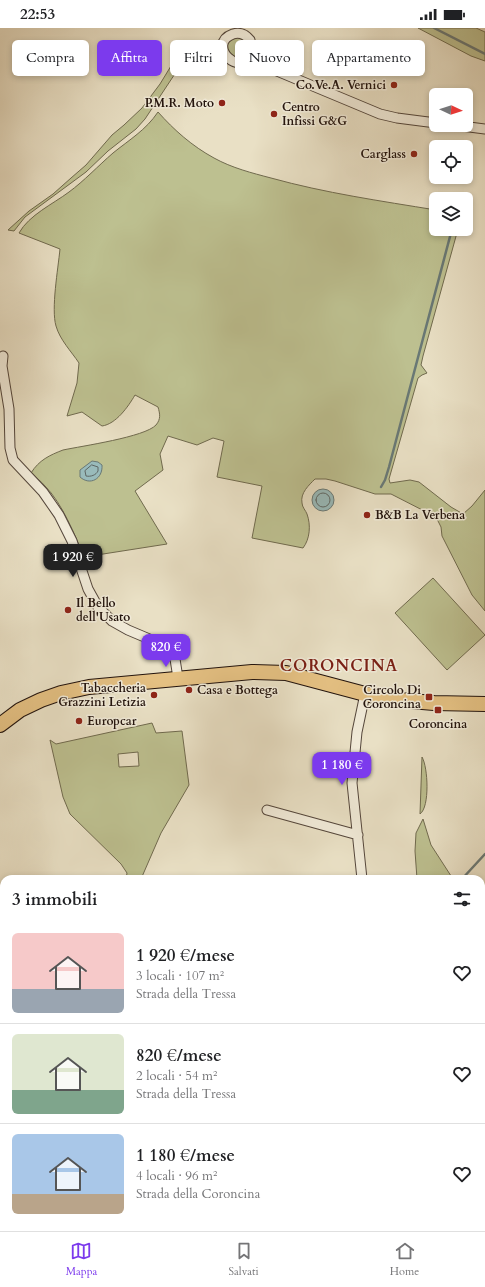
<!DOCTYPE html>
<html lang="it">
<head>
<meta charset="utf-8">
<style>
	body { margin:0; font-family:Cardo,serif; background:#f6f6f6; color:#202124; height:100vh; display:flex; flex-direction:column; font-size:15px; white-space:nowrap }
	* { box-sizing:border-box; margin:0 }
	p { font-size:13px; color:#757577 }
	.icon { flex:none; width:22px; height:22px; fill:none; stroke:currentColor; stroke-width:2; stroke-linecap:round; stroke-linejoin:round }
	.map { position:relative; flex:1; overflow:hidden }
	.details { position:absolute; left:0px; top:847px; width:485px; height:356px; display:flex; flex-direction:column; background:#fff; border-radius:12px 12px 0 0; box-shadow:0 2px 6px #0003 }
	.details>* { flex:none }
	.top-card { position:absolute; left:12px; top:12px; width:461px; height:36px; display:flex; gap:8px }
	.needle { width:26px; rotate:94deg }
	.buttons { position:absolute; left:429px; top:60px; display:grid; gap:8px }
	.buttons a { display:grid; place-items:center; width:44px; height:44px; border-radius:6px; background:#fff; box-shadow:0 2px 6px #0003; font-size:20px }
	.price { position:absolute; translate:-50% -34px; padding:0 9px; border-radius:8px; background:#7c3aed; color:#fff; font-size:13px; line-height:26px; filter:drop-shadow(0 1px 2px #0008) }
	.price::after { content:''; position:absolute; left:50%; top:24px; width:12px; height:9px; margin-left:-6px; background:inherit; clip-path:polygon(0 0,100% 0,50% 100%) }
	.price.current { background:#222; color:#fff }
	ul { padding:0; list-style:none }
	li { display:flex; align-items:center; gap:12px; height:100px; padding:0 12px }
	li+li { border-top:1px solid #e0e0e0 }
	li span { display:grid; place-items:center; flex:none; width:112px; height:80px; border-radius:6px; color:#555 }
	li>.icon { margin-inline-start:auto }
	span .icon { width:48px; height:48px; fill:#fffc; stroke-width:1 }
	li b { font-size:17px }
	h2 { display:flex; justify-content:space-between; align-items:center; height:48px; padding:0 12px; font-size:17px }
	.chip { padding:0 14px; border-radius:6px; background:#fff; box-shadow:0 2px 6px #0003; font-size:14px; line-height:36px }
	.chip.current { background:#7c3aed; color:#fff }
	.status { display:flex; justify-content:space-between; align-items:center; height:28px; padding:0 20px; background:#fff; direction:ltr }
	.status svg { height:11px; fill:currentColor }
	.tabs { display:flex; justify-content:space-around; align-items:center; height:56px; border-top:1px solid #e0e0e0; background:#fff; font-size:11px; color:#757577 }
	.tabs a { display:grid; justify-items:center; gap:2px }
	.tabs .current { color:#7c3aed }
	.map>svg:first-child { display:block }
	.green { fill:#bdc090; stroke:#706a4e; fill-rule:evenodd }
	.water { fill:#9bb; stroke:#697875 }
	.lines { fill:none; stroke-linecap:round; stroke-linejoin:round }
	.shore { stroke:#5e6764; stroke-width:1 }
	.stream { stroke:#697875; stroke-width:2.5 }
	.minor-casing { stroke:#54463b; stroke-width:11 }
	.primary-casing { stroke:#22130d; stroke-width:16 }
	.minor { stroke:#f1ebd9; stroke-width:9 }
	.primary { stroke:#e4c082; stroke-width:14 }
	.poi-dot { fill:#8f2418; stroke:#f1ebd9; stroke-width:1.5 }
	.labels { text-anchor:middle; stroke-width:3; stroke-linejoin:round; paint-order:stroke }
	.poi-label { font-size:12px; font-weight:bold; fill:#22130d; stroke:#f1ebd9; text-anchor:end }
	.district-label { font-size:16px; font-weight:bold; letter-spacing:1px; fill:#7a1f14; stroke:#f1ebd9 }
</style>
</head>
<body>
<div class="status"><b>22:53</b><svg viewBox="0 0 49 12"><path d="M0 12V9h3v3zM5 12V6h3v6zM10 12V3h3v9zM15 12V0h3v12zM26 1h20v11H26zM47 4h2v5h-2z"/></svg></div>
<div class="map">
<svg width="485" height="1203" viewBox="0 0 485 1203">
	<rect width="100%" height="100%" fill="#e9e0c5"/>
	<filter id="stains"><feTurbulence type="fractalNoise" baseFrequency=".005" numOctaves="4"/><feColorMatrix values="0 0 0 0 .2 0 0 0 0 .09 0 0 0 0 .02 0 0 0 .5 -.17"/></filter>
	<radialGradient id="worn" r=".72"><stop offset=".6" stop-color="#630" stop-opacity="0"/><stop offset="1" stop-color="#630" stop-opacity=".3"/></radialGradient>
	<path class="green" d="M418,0H476L485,4V33L471,28Z
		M227 19a10 10 0 1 1 20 0a10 10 0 1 1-20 0Z
		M185,15L194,17L145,91L136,101L108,123L86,144L25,189L14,203L8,202L29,183L53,166L71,150L86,137L112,107L124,97L142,80L160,56Z
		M158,84C174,102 192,118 214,130C232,140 252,145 271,150C325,165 381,173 436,182V201H458L423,328L421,337L427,345L422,347L418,350L389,451L390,455L410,452L419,454L451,479L463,486L472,478L485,462V583L472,567L442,508L441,499L436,489L391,466H375L335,453L326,451H315C309,457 300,465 302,475C302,479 306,483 307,486C311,497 310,511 303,520L252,510L262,458L217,449L224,413L213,410L197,417L168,408L160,426L163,442L135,463L167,516L84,529C75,507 62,475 45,458C41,453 35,449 31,445C39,432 50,427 63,422C82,418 145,409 156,397C161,391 160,386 158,379L135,367C128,379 116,396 102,398L82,384L67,388L77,355L79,335C71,323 60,312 56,298C51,281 58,241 60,221L19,205C29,187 53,176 69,164C84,153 98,138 113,125C129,112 146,102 158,84Z
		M433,550L485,607L447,642L395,585Z
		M152,695L156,705L182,703L189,757L161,805L141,851H126L127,845L121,836L70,786L63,769L50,712L56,716ZM138,724L139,738L119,739L118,726Z
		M422,729C428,739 430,779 420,786Z
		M423,791L431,817L453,851H417L415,823L416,805Z
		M485,887V1087L481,1080V891Z"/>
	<path class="water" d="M92,433L98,434L102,437C103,451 90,458 80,449V442Z
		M312 472a11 11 0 1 1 22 0a11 11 0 1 1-22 0Z"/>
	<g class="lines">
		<path class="shore" d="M92,437L98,439V443C96,447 91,449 86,448L85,443Z
			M316 472a7 7 0 1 1 14 0a7 7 0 1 1-14 0Z"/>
		<path class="stream" d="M434,0L485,26
			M381,459L385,452L389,439L452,201
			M462,851L485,826
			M481,905L485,911
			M268,1199L269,1203"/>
		<defs>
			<path id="minor" d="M252,22C242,54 205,16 233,6C240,4 246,7 250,12L252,22L265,38
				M245,32L265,38L380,86L397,90L436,95
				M454,97L485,101
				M3,328L2,338L9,381L10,420L13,432L43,464L59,487L72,513L88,561L98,579L112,593L128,602L154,613L168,622L175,631L178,650
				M267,782L358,807
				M362,851L352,755L357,704L365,666
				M481,1100L485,1108
				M0,1179L4,1185
				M13,1199L16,1203"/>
			<path id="primary" d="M0,697L20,682L41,672L61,665L89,659L252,644L286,645L365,666L399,672L434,675L485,676"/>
		</defs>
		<use href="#minor" class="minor-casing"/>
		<use href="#primary" class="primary-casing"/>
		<use href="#minor" class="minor"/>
		<use href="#primary" class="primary"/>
	</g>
	<g class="poi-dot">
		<circle cx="394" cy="57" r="4"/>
		<circle cx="222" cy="75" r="4"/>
		<circle cx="274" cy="86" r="4"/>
		<circle cx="414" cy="126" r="4"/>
		<circle cx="367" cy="487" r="4"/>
		<circle cx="68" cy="582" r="4"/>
		<circle cx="189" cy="662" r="4"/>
		<circle cx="154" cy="667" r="4"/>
		<rect x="425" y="665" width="8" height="8" rx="2"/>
		<rect x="434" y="678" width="8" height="8" rx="2"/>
		<circle cx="79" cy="693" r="4"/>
	</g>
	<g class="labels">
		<g class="poi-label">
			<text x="386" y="61">Co.Ve.A. Vernici</text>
			<text x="214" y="79">P.M.R. Moto</text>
			<text x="282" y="83" text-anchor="start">Centro<tspan x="282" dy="14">Infissi G&amp;G</tspan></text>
			<text x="406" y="130">Carglass</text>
			<text x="375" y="491" text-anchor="start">B&amp;B La Verbena</text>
			<text x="76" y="579" text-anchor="start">Il Bello<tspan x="76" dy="14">dell'Usato</tspan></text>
			<text x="146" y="664">Tabaccheria<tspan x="146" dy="14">Grazzini Letizia</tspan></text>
			<text x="197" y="666" text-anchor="start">Casa e Bottega</text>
			<text x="421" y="666">Circolo Di<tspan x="421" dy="14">Coroncina</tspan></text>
			<text x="87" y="697" text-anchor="start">Europcar</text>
			<text x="438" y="700" text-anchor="middle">Coroncina</text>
		</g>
		<g class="district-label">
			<text x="339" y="643">CORONCINA</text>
		</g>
	</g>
	<rect width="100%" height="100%" filter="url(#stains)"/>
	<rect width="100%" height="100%" fill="url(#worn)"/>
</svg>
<div class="buttons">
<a><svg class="needle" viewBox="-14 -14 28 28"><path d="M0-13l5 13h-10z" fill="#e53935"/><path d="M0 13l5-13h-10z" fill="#757577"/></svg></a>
<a><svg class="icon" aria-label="locate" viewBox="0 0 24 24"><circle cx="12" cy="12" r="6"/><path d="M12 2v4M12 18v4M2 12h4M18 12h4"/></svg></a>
<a><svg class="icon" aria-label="layers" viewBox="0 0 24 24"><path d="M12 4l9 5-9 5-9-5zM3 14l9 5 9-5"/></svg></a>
</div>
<b class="price current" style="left:73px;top:550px">1 920 €</b>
<b class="price" style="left:166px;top:640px">820 €</b>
<b class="price" style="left:342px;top:758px">1 180 €</b>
<div class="top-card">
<a class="chip">Compra</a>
<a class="chip current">Affitta</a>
<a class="chip">Filtri</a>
<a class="chip">Nuovo</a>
<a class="chip">Appartamento</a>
</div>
<section class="details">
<h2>3 immobili<svg class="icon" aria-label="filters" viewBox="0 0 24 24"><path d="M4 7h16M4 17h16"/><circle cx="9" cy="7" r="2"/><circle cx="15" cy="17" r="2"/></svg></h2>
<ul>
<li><span style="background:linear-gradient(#f6c9c9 70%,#9aa5b1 0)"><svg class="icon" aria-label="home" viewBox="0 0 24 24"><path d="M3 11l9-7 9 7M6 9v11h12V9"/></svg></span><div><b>1 920 €/mese</b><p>3 locali · 107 m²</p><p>Strada della Tressa</p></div><svg class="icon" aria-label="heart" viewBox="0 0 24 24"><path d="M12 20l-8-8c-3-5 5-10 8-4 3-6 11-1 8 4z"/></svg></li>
<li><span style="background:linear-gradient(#dfe7d0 70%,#7fa58c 0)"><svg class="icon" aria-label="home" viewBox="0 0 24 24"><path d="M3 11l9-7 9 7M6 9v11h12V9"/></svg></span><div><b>820 €/mese</b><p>2 locali · 54 m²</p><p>Strada della Tressa</p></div><svg class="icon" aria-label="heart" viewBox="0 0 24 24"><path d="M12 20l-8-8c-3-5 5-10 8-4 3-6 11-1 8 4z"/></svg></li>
<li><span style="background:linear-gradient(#a9c7e8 75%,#b9a48a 0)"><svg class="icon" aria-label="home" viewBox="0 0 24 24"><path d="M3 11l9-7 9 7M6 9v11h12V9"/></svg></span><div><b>1 180 €/mese</b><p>4 locali · 96 m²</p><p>Strada della Coroncina</p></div><svg class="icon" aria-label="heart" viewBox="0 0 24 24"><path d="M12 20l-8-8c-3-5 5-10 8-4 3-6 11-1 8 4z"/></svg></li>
</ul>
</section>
</div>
<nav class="tabs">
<a class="current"><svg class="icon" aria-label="map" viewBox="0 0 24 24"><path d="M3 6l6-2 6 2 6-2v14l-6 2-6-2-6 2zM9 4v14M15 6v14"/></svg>Mappa</a>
<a><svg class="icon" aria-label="saved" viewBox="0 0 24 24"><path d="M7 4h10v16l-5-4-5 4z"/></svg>Salvati</a>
<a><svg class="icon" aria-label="home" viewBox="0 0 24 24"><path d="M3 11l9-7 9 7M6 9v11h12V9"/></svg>Home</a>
</nav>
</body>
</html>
